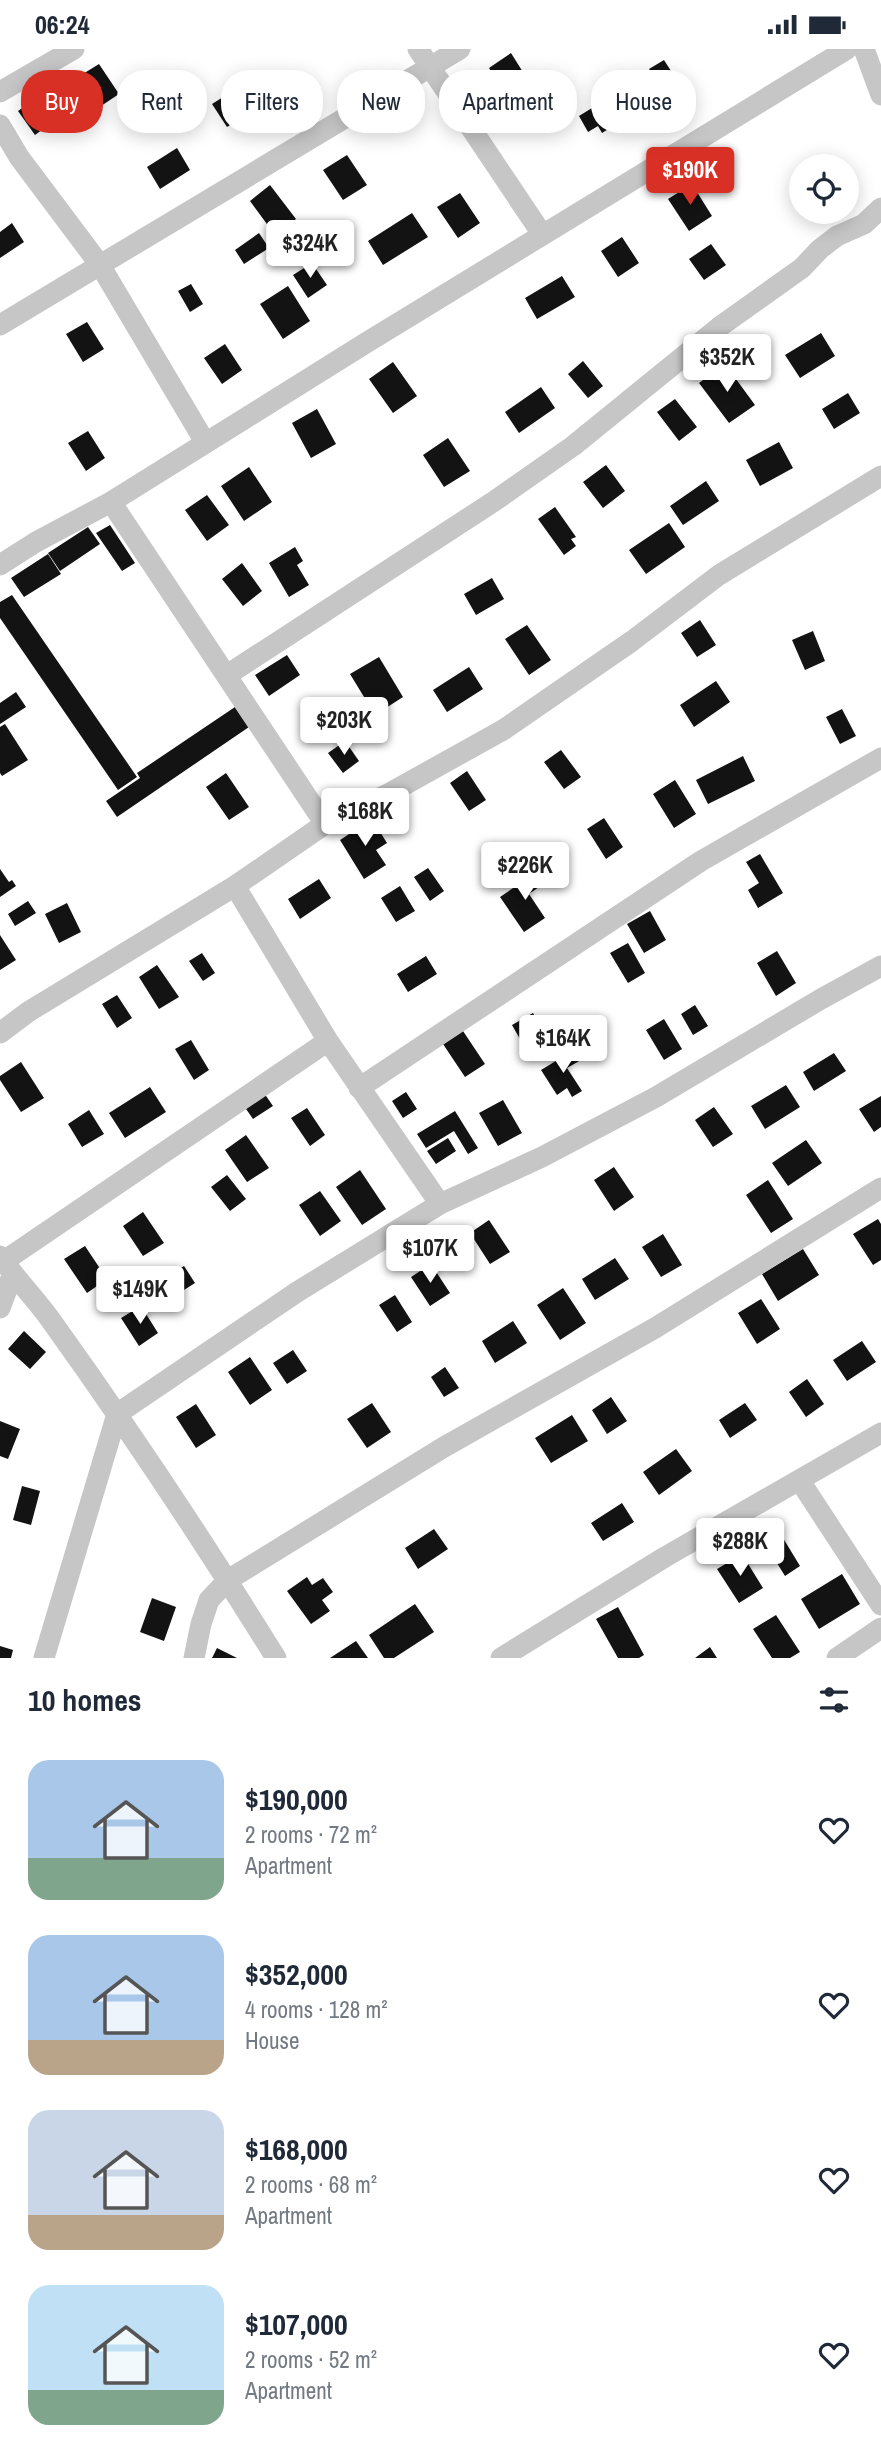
<!DOCTYPE html>
<html lang="en">
<head>
<meta charset="utf-8">
<style>
	body { margin:0; font-family:"Archivo Narrow",sans-serif; background:#f2f2f3; color:#1f2937; height:100vh; display:flex; flex-direction:column; font-size:26px; white-space:nowrap }
	* { box-sizing:border-box; margin:0 }
	p { font-size:23px; color:#747a83 }
	.icon { flex:none; width:38px; height:38px; fill:none; stroke:currentColor; stroke-width:2; stroke-linecap:round; stroke-linejoin:round }
	.map { position:relative; height:1609px; overflow:hidden }
	.details { display:flex; flex-direction:column; background:#fff; flex:1 }
	.details>* { flex:none }
	.hud { position:absolute; left:21px; top:21px; width:840px; height:63px; display:flex; gap:14px }
	.controls { position:absolute; left:789px; top:105px; display:grid; gap:14px }
	.controls a { display:grid; place-items:center; width:70px; height:70px; border-radius:50%; background:#fff; box-shadow:0 4px 18px #0003; font-size:35px }
	.price { position:absolute; translate:-50% -60px; padding:0 16px; border-radius:7px; background:#fff; color:#222; font-size:23px; line-height:46px; filter:drop-shadow(0 2px 4px #0008) }
	.price::after { content:''; position:absolute; left:50%; top:42px; width:21px; height:16px; margin-left:-10px; background:inherit; clip-path:polygon(0 0,100% 0,50% 100%) }
	.price.selected { background:#d93025; color:#fff }
	ul { padding:0; list-style:none }
	li { display:flex; align-items:center; gap:21px; height:175px; padding:0 28px }
	li span { display:grid; place-items:center; flex:none; width:196px; height:140px; border-radius:21px; color:#555 }
	li>.icon { margin-inline-start:auto }
	span .icon { width:84px; height:84px; fill:#fffc; stroke-width:1 }
	li b { font-size:30px }
	h2 { display:flex; justify-content:space-between; align-items:center; height:84px; padding:0 28px; font-size:30px }
	.chip { padding:0 24px; border-radius:28px; background:#fff; box-shadow:0 4px 18px #0003; font-size:24px; line-height:63px }
	.chip.selected { background:#d93025; color:#fff }
	.status { display:flex; justify-content:space-between; align-items:center; height:49px; padding:0 35px; background:#fff; direction:ltr }
	.status svg { height:19px; fill:currentColor }
	.map>svg:first-child { display:block }
	.building { fill:#131313 }
	.lines { fill:none; stroke-linecap:round; stroke-linejoin:round }
	.minor { stroke:#c6c6c6; stroke-width:21 }
</style>
</head>
<body>
<div class="status"><b>06:24</b><svg viewBox="0 0 49 12"><path d="M0 12V9h3v3zM5 12V6h3v6zM10 12V3h3v9zM15 12V0h3v12zM26 1h20v11H26zM47 4h2v5h-2z"/></svg></div>
<div class="map">
<svg width="881" height="1609" viewBox="0 0 881 1609">
	<rect width="100%" height="100%" fill="#fff"/>
	<path class="building" d="M511,4L536,44L530,48L535,55L517,65L489,19Z
		M664,11L680,36L666,45L649,20Z
		M99,15L119,45L98,59L78,28Z
		M239,38L254,61L227,78L212,55Z
		M35,50L51,74L35,86L18,62Z
		M605,51L618,74L602,84L598,77L588,83L579,67Z
		M177,99L190,121L160,140L147,118Z
		M347,106L367,136L343,151L323,121Z
		M692,135L712,167L689,182L668,150Z
		M270,136L296,170L275,186L250,152Z
		M460,144L480,174L458,189L437,158Z
		M412,164L428,188L383,216L368,192Z
		M12,174L24,193L0,209V183Z
		M259,184L269,199L244,215L235,201Z
		M622,188L639,214L618,228L601,202Z
		M711,195L726,216L704,231L689,210Z
		M312,214L327,236L308,249L293,226Z
		M562,227L575,248L537,270L525,249Z
		M191,235L203,255L190,263L178,242Z
		M288,237L310,272L283,290L260,255Z
		M87,273L104,300L83,313L66,285Z
		M821,284L835,307L800,329L785,306Z
		M225,295L242,321L222,335L204,309Z
		M583,312L603,337L588,349L568,325Z
		M393,313L417,347L393,364L369,330Z
		M725,315L755,356L729,374L699,334Z
		M541,338L555,359L519,384L505,363Z
		M848,344L860,364L834,380L822,360Z
		M675,350L697,378L679,392L657,363Z
		M317,360L336,395L311,409L292,374Z
		M88,382L105,409L86,422L68,394Z
		M448,389L470,422L444,438L423,406Z
		M779,393L793,419L760,437L746,411Z
		M606,416L625,442L603,459L583,433Z
		M249,418L272,453L244,472L221,437Z
		M706,432L719,452L683,476L670,457Z
		M207,446L229,476L207,492L185,461Z
		M555,458L576,488L571,490L576,497L564,506L538,470Z
		M669,474L685,498L646,525L629,501Z
		M110,476L135,514L122,522L96,484Z
		M88,478L100,495L60,522L48,504Z
		M295,498L303,512L297,516L309,536L289,548L269,514Z
		M48,505L61,525L24,548L11,529Z
		M242,514L262,542L243,557L222,530Z
		M492,529L504,550L476,566L464,545Z
		M12,546L137,728L118,741L0,569V553Z
		M700,571L716,596L697,608L681,584Z
		M527,576L551,611L529,626L505,590Z
		M813,582L825,612L805,621L792,591Z
		M287,606L300,626L269,647L255,626Z
		M379,608L403,648L375,666L350,625Z
		M469,618L483,640L447,663L433,641Z
		M716,632L730,653L694,678L680,656Z
		M16,643L26,658L0,675V654Z
		M235,658L249,678L117,768L106,752L140,729L137,724Z
		M842,660L856,687L840,695L826,668Z
		M5,675L28,711L2,727L0,724V678Z
		M345,692L359,712L343,724L328,704Z
		M561,701L581,728L564,740L544,713Z
		M743,707L755,732L708,755L696,731Z
		M467,722L486,751L469,762L450,734Z
		M226,724L249,758L229,771L206,738Z
		M675,731L696,765L674,779L653,745Z
		M604,769L623,798L606,810L587,780Z
		M372,770L387,794L376,801L386,816L364,830L340,791Z
		M760,805L783,844L758,859L748,841L759,834L746,813Z
		M428,819L444,842L430,852L414,828Z
		M0,820L9,833L12,831L16,837L0,848Z
		M538,822L546,833L529,845L545,869L524,883L500,848Z
		M319,830L331,849L300,870L288,850Z
		M400,837L415,862L396,873L381,849Z
		M28,852L36,864L15,877L8,865Z
		M67,854L81,883L59,894L45,865Z
		M650,862L666,891L644,904L627,875Z
		M0,886L16,911L0,921Z
		M628,894L645,924L628,934L610,904Z
		M777,902L796,934L776,947L757,914Z
		M202,904L215,924L203,932L189,912Z
		M426,907L437,925L408,943L397,925Z
		M157,916L179,948L159,960L139,928Z
		M117,946L132,969L117,979L102,955Z
		M695,956L708,977L693,986L681,965Z
		M533,964L545,986L524,997L512,976Z
		M664,970L682,1000L664,1011L646,981Z
		M463,982L485,1015L465,1028L443,995Z
		M191,991L209,1021L194,1031L175,1000Z
		M574,1001L581,1011L567,1019L582,1042L572,1048L567,1039L557,1046L541,1021Z
		M834,1004L846,1022L814,1042L803,1023Z
		M21,1013L44,1049L21,1063L0,1031V1027Z
		M786,1036L800,1058L765,1080L751,1057Z
		M150,1038L166,1063L125,1089L109,1064Z
		M406,1043L417,1060L403,1069L392,1052Z
		M264,1044L273,1057L253,1070L244,1057Z
		M881,1047V1078L874,1083L859,1060Z
		M503,1051L522,1084L498,1097L479,1064Z
		M714,1058L733,1085L713,1098L695,1071Z
		M307,1059L325,1086L310,1097L291,1069Z
		M89,1061L104,1085L82,1098L68,1075Z
		M455,1062L478,1099L468,1105L454,1082L426,1099L417,1085Z
		M246,1086L269,1119L247,1133L225,1101Z
		M448,1089L456,1102L436,1115L427,1102Z
		M806,1091L822,1114L788,1137L772,1114Z
		M614,1118L634,1148L614,1162L594,1131Z
		M360,1121L386,1160L362,1176L336,1138Z
		M227,1126L246,1150L230,1162L211,1138Z
		M768,1131L793,1170L771,1184L746,1146Z
		M320,1142L341,1172L320,1187L299,1156Z
		M143,1163L164,1194L143,1207L123,1177Z
		M878,1170L881,1175V1211L873,1216L853,1185Z
		M489,1171L510,1203L490,1215L470,1184Z
		M663,1185L682,1216L661,1228L642,1198Z
		M85,1197L107,1230L87,1244L64,1210Z
		M803,1200L819,1226L778,1252L762,1225Z
		M615,1209L629,1230L595,1251L582,1230Z
		M431,1215L450,1244L430,1257L411,1228Z
		M184,1217L195,1234L165,1253L154,1236Z
		M563,1239L586,1274L560,1291L537,1256Z
		M395,1246L412,1273L397,1283L379,1256Z
		M761,1250L780,1280L757,1295L738,1264Z
		M141,1257L158,1284L139,1297L121,1269Z
		M513,1272L527,1294L495,1314L482,1292Z
		M24,1282L46,1303L30,1320L8,1300Z
		M862,1292L876,1313L847,1332L833,1311Z
		M293,1301L307,1322L287,1335L273,1314Z
		M250,1308L272,1341L250,1356L228,1323Z
		M445,1318L459,1339L444,1348L431,1328Z
		M807,1330L824,1355L806,1368L789,1343Z
		M611,1348L627,1372L607,1385L592,1361Z
		M372,1354L391,1383L367,1399L347,1370Z
		M745,1354L757,1371L730,1389L719,1371Z
		M196,1355L216,1386L196,1399L176,1368Z
		M572,1366L588,1392L551,1414L535,1389Z
		M0,1372L20,1380L8,1410L0,1407Z
		M676,1400L692,1422L659,1446L643,1423Z
		M22,1437L40,1442L31,1476L13,1471Z
		M622,1454L634,1473L603,1492L591,1474Z
		M434,1480L448,1500L418,1520L405,1499Z
		M783,1489L800,1517L785,1527L767,1498Z
		M742,1505L763,1539L739,1554L717,1520Z
		M842,1525L860,1555L819,1580L801,1550Z
		M307,1528L312,1536L323,1529L333,1543L322,1551L330,1562L311,1575L287,1542Z
		M152,1549L176,1558L164,1592L140,1583Z
		M415,1555L434,1583L394,1609H384L369,1586Z
		M618,1558L644,1606L639,1609H618L596,1570Z
		M776,1566L800,1603L790,1609H772L753,1580Z
		M356,1592L368,1609H330Z
		M0,1597L13,1601L11,1609H0Z
		M710,1598L717,1609H695Z
		M217,1599L237,1609H212Z"/>
	<g class="lines">
		<path class="minor" d="M418,0L542,185
			M864,0L881,46
			M0,43L74,0
			M0,76L19,108L100,216L205,393
			M0,276L460,0
			M111,453L325,775
			M0,516L36,493L111,453L369,292L847,0
			M227,626L493,453L573,397L722,276L802,219L820,200L837,187L864,175L881,159
			M235,837L328,992L440,1155
			M0,984L28,963L235,837L325,775L388,745L503,681L632,592L719,526L881,427
			M359,1039L701,812L881,709
			M0,1207C15,1229 34,1248 50,1270C129,1380 204,1493 276,1609
			M4,1212L328,992
			M0,1259L13,1224
			M800,1432L881,1556
			M44,1609L117,1365L297,1243L440,1155L542,1108L656,1048L821,950L881,917
			M194,1609L201,1575L209,1551L228,1531L444,1398L655,1279L881,1139
			M501,1609L665,1508L881,1384
			M837,1609L881,1579"/>
	</g>
</svg>
<div class="controls">
<a><svg class="icon" aria-label="locate" viewBox="0 0 24 24"><circle cx="12" cy="12" r="6"/><path d="M12 2v4M12 18v4M2 12h4M18 12h4"/></svg></a>
</div>
<b class="price selected" style="left:690px;top:158px">$190K</b>
<b class="price" style="left:310px;top:231px">$324K</b>
<b class="price" style="left:727px;top:345px">$352K</b>
<b class="price" style="left:344px;top:708px">$203K</b>
<b class="price" style="left:365px;top:799px">$168K</b>
<b class="price" style="left:525px;top:853px">$226K</b>
<b class="price" style="left:563px;top:1026px">$164K</b>
<b class="price" style="left:430px;top:1236px">$107K</b>
<b class="price" style="left:140px;top:1277px">$149K</b>
<b class="price" style="left:740px;top:1529px">$288K</b>
<div class="hud">
<a class="chip selected">Buy</a>
<a class="chip">Rent</a>
<a class="chip">Filters</a>
<a class="chip">New</a>
<a class="chip">Apartment</a>
<a class="chip">House</a>
</div>
</div>
<section class="details">
<h2>10 homes<svg class="icon" aria-label="filters" viewBox="0 0 24 24"><path d="M4 7h16M4 17h16"/><circle cx="9" cy="7" r="2"/><circle cx="15" cy="17" r="2"/></svg></h2>
<ul>
<li><span style="background:linear-gradient(#a9c7e8 70%,#7fa58c 0)"><svg class="icon" aria-label="home" viewBox="0 0 24 24"><path d="M3 11l9-7 9 7M6 9v11h12V9"/></svg></span><div><b>$190,000</b><p>2 rooms · 72 m²</p><p>Apartment</p></div><svg class="icon" aria-label="heart" viewBox="0 0 24 24"><path d="M12 20l-8-8c-3-5 5-10 8-4 3-6 11-1 8 4z"/></svg></li>
<li><span style="background:linear-gradient(#a9c7e8 75%,#b9a48a 0)"><svg class="icon" aria-label="home" viewBox="0 0 24 24"><path d="M3 11l9-7 9 7M6 9v11h12V9"/></svg></span><div><b>$352,000</b><p>4 rooms · 128 m²</p><p>House</p></div><svg class="icon" aria-label="heart" viewBox="0 0 24 24"><path d="M12 20l-8-8c-3-5 5-10 8-4 3-6 11-1 8 4z"/></svg></li>
<li><span style="background:linear-gradient(#c9d6e8 75%,#b9a48a 0)"><svg class="icon" aria-label="home" viewBox="0 0 24 24"><path d="M3 11l9-7 9 7M6 9v11h12V9"/></svg></span><div><b>$168,000</b><p>2 rooms · 68 m²</p><p>Apartment</p></div><svg class="icon" aria-label="heart" viewBox="0 0 24 24"><path d="M12 20l-8-8c-3-5 5-10 8-4 3-6 11-1 8 4z"/></svg></li>
<li><span style="background:linear-gradient(#bfe0f5 75%,#7fa58c 0)"><svg class="icon" aria-label="home" viewBox="0 0 24 24"><path d="M3 11l9-7 9 7M6 9v11h12V9"/></svg></span><div><b>$107,000</b><p>2 rooms · 52 m²</p><p>Apartment</p></div><svg class="icon" aria-label="heart" viewBox="0 0 24 24"><path d="M12 20l-8-8c-3-5 5-10 8-4 3-6 11-1 8 4z"/></svg></li>
</ul>
</section>
</body>
</html>
